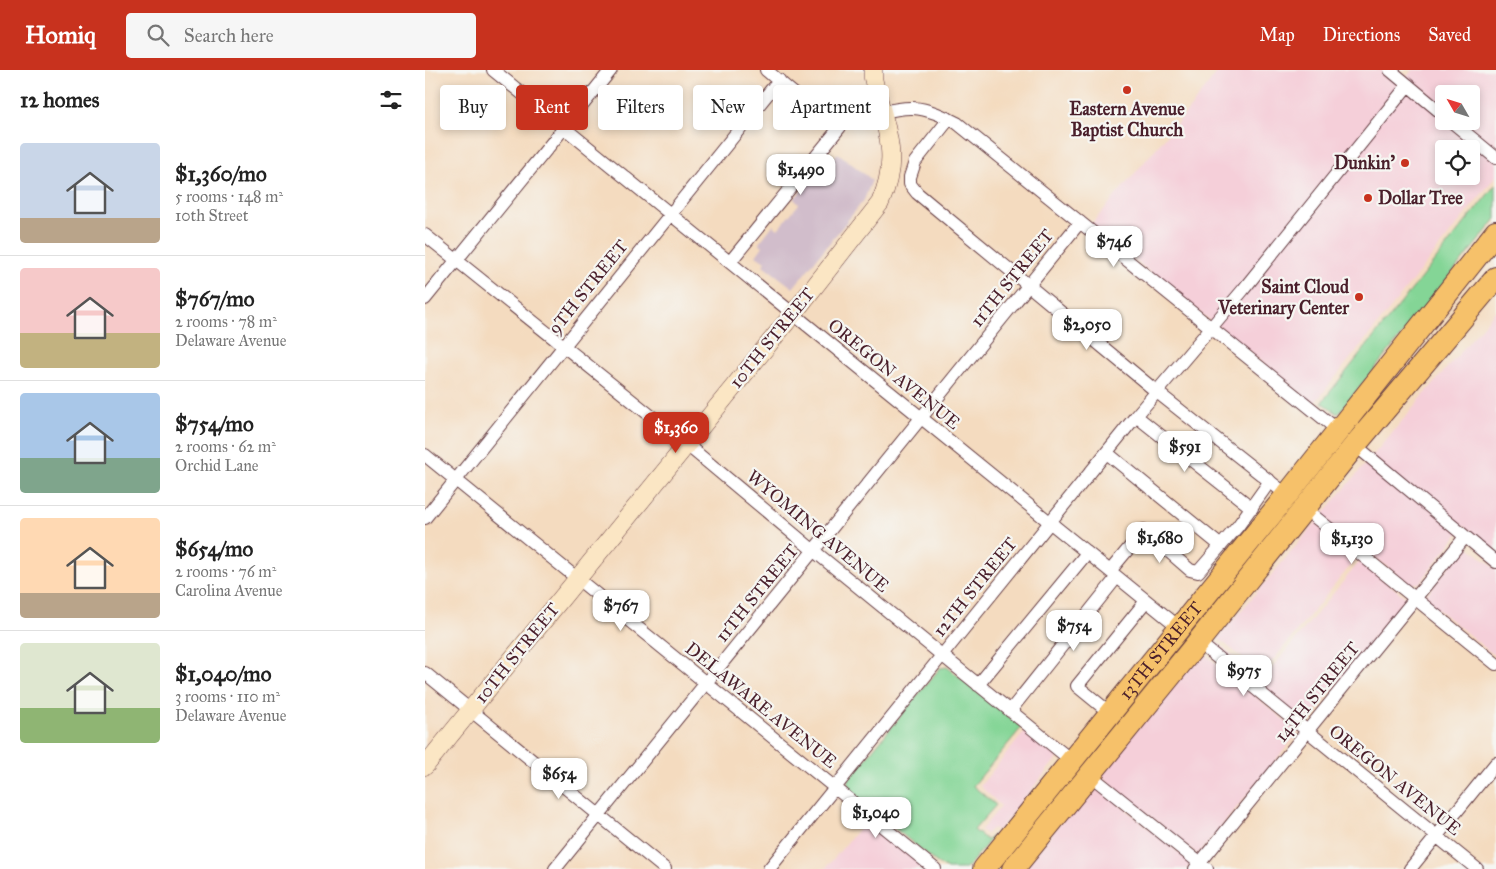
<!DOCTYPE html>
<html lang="en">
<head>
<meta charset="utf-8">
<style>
	body { margin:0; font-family:"IM FELL Great Primer",serif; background:#f6f6f6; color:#222; height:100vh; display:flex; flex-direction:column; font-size:19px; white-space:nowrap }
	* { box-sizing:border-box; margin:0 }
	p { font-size:16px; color:#767676 }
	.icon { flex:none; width:28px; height:28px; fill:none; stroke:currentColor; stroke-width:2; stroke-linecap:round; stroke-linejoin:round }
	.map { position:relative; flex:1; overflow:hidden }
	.panel { display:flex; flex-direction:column; background:#fff; width:425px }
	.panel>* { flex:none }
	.top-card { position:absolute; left:15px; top:15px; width:475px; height:45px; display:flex; gap:10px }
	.needle { width:32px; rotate:309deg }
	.tools { position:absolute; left:1010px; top:15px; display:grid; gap:10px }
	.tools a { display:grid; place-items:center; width:45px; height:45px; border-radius:5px; background:#fff; box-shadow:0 2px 8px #0003; font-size:25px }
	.price { position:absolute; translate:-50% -42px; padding:0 11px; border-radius:10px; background:#fff; color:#222; font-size:16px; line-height:32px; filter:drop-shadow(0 1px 2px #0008) }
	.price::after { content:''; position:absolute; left:50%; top:30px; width:15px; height:11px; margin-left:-8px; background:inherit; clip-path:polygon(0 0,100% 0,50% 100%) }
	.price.active { background:#c8321e; color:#fff }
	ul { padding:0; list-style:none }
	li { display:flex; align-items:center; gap:15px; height:125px; padding:0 20px }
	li+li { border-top:1px solid #e0e0e0 }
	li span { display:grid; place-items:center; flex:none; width:140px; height:100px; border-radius:5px; color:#555 }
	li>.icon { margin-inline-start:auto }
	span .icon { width:60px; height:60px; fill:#fffc; stroke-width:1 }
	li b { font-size:21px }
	h2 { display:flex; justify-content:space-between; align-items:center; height:60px; padding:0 20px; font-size:21px }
	.pill { padding:0 18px; border-radius:5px; background:#fff; box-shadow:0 2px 8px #0003; font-size:18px; line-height:45px }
	.pill.active { background:#c8321e; color:#fff }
	header { display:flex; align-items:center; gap:30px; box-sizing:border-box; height:70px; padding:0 25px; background:#c8321e; color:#fff }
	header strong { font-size:24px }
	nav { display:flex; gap:28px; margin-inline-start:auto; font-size:18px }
	.search { width:350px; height:45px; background:#f6f6f6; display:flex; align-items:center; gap:12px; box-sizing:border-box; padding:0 18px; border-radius:5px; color:#767676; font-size:19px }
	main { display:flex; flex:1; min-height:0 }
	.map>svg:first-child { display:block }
	.built { fill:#f5cfd9; fill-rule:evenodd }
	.industrial { fill:#d1bdcb }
	.green { fill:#84d596; stroke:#677a60 }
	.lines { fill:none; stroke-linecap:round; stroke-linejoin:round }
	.street-casing { stroke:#643b41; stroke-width:14 }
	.secondary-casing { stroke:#643b41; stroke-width:19 }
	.highway-casing { stroke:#643b41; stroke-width:24 }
	.street { stroke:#fff; stroke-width:12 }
	.secondary { stroke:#fbe6c4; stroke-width:18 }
	.highway { stroke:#f6c16b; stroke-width:22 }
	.poi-dot { fill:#c8321e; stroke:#f6f6f2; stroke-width:2 }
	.labels { text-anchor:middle; stroke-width:4.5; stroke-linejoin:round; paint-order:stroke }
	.poi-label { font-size:18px; font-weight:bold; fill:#4a1f2b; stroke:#f6f6f2; text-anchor:end }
	.street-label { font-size:18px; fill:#4a1f2b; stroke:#f6f6f2 }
</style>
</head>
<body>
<header>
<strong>Homiq</strong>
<div class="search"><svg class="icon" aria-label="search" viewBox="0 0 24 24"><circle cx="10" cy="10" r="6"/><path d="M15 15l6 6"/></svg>Search here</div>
<nav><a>Map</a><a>Directions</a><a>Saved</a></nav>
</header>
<main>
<section class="panel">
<h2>12 homes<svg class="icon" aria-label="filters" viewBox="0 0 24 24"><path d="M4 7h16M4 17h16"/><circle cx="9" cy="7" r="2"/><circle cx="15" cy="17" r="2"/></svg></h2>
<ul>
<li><span style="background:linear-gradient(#c9d6e8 75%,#b9a48a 0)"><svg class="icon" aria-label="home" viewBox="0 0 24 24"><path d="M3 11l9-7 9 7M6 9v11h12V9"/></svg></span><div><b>$1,360/mo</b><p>5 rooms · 148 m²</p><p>10th Street</p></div></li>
<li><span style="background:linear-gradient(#f6c9c9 65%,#c2b280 0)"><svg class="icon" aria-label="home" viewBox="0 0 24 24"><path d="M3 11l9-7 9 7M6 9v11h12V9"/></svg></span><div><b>$767/mo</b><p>2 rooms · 78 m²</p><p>Delaware Avenue</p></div></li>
<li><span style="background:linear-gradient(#a9c7e8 65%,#7fa58c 0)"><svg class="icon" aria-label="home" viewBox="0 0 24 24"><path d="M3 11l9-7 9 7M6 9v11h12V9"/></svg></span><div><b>$754/mo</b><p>2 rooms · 62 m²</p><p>Orchid Lane</p></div></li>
<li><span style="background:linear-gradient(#ffd9b3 75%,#b9a48a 0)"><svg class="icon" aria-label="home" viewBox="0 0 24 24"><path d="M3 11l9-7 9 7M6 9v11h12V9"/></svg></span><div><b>$654/mo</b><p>2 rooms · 76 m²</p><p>Carolina Avenue</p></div></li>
<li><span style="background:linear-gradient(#dfe7d0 65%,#8fb573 0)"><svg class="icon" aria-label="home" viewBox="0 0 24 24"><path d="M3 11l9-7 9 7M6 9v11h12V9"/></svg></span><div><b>$1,040/mo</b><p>3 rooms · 110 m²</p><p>Delaware Avenue</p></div></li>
</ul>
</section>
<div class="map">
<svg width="1071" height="799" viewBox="0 0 1071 799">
	<rect width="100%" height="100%" fill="#f6f6f2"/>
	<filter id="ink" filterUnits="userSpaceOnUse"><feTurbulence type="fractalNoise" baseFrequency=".02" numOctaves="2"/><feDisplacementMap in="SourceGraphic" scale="10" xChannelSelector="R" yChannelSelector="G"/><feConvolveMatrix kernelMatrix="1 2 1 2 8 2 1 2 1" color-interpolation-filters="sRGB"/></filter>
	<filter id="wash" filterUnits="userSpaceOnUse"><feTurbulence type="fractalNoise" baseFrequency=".0096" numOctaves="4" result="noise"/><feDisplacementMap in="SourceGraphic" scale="20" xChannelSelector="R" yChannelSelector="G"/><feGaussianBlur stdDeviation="1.12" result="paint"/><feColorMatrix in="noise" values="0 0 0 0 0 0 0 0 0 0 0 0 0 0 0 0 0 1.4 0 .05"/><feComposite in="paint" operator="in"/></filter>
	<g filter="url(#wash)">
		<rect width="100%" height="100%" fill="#f4dbbf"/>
		<path class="built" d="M794,0H971L981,8L987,0H1071V106L889,334L666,155L766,37ZM1019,24H1046V51H1019ZM1019,79H1046V106H1019Z
			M1071,240V481L1039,456L995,513L984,514L939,479L837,604L793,568Z
			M1041,475L1071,499V587L999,528Z
			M935,491L983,529L881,653L783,573L788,569L834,607L838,609Z
			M776,581L874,662L773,785L674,705Z
			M601,660L633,687L573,761L568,758L561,764L556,760L576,736L555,716Z
			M668,713L767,793L762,799H598Z
			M441,750L502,799H400Z"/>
		<path class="industrial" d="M413,83L447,110L439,130L368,218L338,195L340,192L331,186L338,176L334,173L348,155L353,159L374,134L369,129L390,104L393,107Z"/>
		<path class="green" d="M1071,114V149L913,344L897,332Z
			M522,597L597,657L548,716L571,735L549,760L562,770L570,764L541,799H522L511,792L422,719L424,709L515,598Z"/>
	</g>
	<g filter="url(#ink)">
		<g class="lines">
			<defs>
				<path id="street" d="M68,0L755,558
					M341,0C358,14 377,33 397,42C433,57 455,37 488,38C504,39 518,46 532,53L914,361
					M965,0L1019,45
					M524,49L490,92L485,107V114L492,123L732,322L862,425
					M1026,51L1071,88
					M0,165L261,374L389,481L647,691
					M305,192L415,57V47
					M0,229L186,0
					M711,346L827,438
					M930,375L1071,492
					M682,383L796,476
					M0,385L510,799
					M880,439L1071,594
					M0,448L354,10
					M685,501L719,460L765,500L773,502L813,456L845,411
					M773,572L1052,799
					M0,603L240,799
					M553,615L662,483
					M585,641L692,507
					M685,643L652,616L721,531
					M665,705L782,799
					M130,799L655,152
					M344,799L711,346L818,220L983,15
					M770,799L1040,467
					M985,799L1071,693"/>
				<path id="secondary" d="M0,696L368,244L455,133C477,83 459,56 448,8V0"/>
				<g id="highway">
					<path id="s1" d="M559,799L862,425L1071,162"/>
					<path d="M588,799L773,572L930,375L1071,208"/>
				</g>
			</defs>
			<use href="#street" class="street-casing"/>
			<use href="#secondary" class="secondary-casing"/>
			<use href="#highway" class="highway-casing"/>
			<use href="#street" class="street"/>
			<use href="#secondary" class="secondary"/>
			<use href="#highway" class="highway"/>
		</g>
	</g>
	<g class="poi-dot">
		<circle cx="702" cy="20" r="5"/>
		<circle cx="980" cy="93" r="5"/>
		<circle cx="943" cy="128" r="5"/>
		<circle cx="934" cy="227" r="5"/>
	</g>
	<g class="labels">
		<g class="poi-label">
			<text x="702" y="45" text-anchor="middle">Eastern Avenue<tspan x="702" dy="21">Baptist Church</tspan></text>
			<text x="970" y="99">Dunkin'</text>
			<text x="953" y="134" text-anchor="start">Dollar Tree</text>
			<text x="924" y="223">Saint Cloud<tspan x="924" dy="21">Veterinary Center</tspan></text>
		</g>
		<g class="street-label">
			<text transform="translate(587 208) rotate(-51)" y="6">11TH STREET</text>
			<text transform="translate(163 217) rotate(-51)" y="6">9TH STREET</text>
			<text transform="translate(347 268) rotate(-51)" y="6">10TH STREET</text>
			<text transform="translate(469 304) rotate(39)" y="6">OREGON AVENUE</text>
			<text transform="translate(393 461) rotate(40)" y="6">WYOMING AVENUE</text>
			<text transform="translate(550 517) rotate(-51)" y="6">12TH STREET</text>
			<text transform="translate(332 523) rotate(-51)" y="6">11TH STREET</text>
			<text dy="6" stroke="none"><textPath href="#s1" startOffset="281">13TH STREET</textPath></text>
			<text transform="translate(92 583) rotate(-51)" y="6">10TH STREET</text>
			<text transform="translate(892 622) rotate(-51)" y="6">14TH STREET</text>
			<text transform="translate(336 635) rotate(39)" y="6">DELAWARE AVENUE</text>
			<text transform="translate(970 710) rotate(39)" y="6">OREGON AVENUE</text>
		</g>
	</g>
</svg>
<div class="tools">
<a><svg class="needle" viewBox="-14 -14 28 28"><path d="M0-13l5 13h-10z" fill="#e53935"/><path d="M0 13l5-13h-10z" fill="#767676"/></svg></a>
<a><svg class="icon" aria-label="locate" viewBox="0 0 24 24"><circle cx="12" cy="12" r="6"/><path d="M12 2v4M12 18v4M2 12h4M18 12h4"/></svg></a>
</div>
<b class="price" style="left:376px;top:126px">$1,490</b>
<b class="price" style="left:689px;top:198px">$746</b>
<b class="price" style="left:662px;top:281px">$2,050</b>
<b class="price active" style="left:251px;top:384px">$1,360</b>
<b class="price" style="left:760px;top:403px">$591</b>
<b class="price" style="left:735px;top:494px">$1,680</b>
<b class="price" style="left:927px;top:495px">$1,130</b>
<b class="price" style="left:196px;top:562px">$767</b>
<b class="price" style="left:649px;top:582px">$754</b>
<b class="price" style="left:819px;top:627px">$975</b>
<b class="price" style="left:134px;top:730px">$654</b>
<b class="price" style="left:451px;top:769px">$1,040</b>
<div class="top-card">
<a class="pill">Buy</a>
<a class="pill active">Rent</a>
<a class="pill">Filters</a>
<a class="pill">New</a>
<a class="pill">Apartment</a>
</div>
</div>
</main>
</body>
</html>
